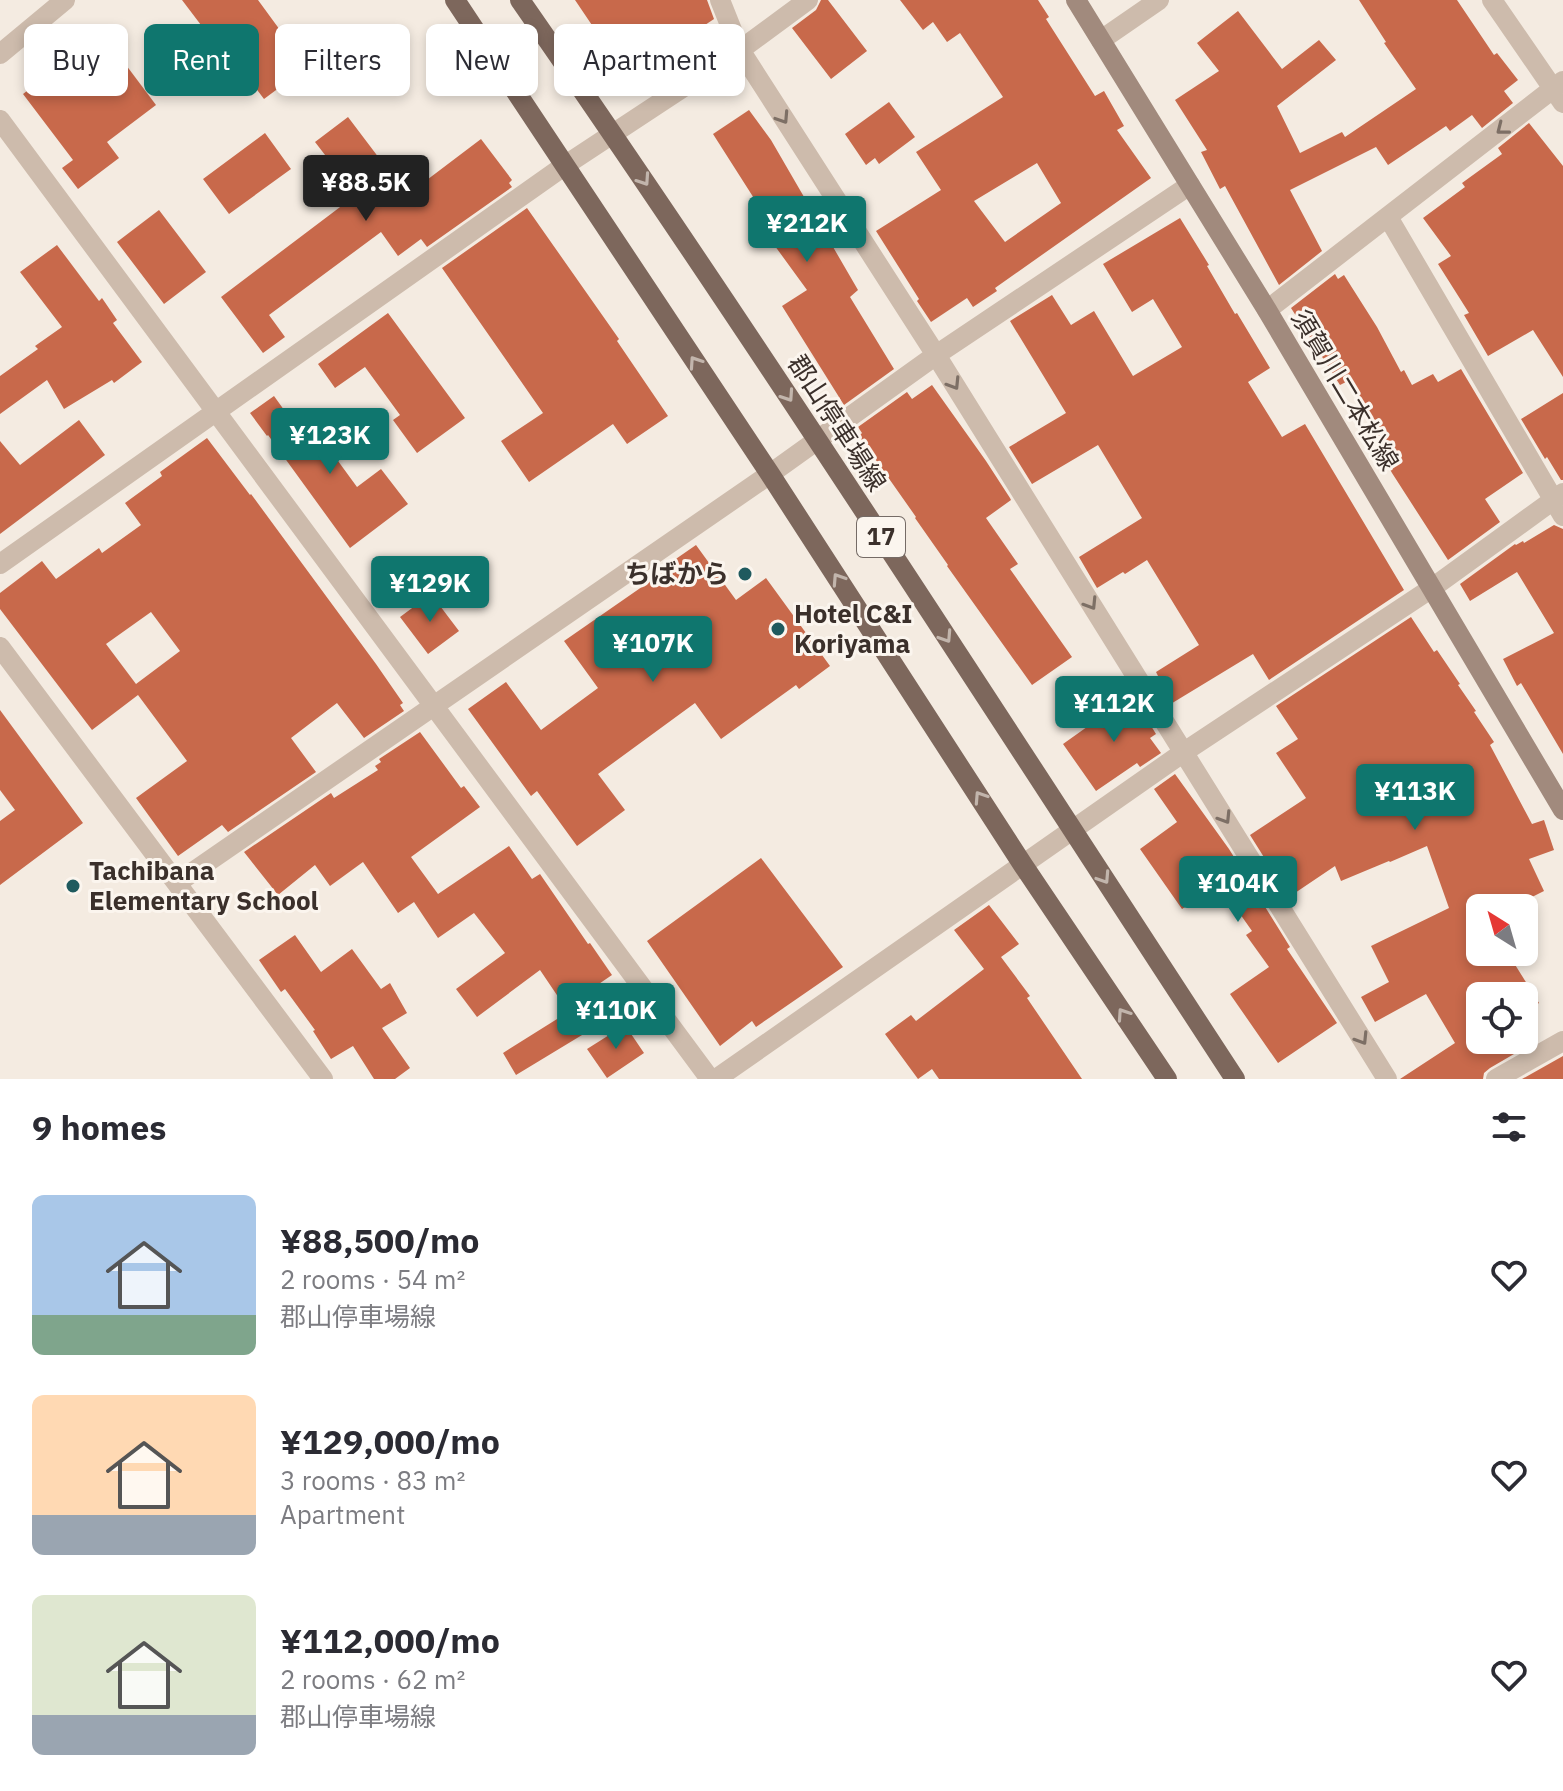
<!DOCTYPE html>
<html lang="en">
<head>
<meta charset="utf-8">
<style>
	body { margin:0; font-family:"IBM Plex Sans","Noto Sans JP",sans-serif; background:#f7f7f7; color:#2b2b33; height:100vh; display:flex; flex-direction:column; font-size:30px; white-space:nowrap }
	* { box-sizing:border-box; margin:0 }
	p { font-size:26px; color:#7c7c81 }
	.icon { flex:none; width:44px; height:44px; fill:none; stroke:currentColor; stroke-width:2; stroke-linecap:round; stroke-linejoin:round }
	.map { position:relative; height:1079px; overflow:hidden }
	.details { display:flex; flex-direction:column; background:#fff; flex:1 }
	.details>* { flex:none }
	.hud { position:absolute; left:24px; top:24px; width:800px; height:72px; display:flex; gap:16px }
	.needle { width:52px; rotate:323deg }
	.fabs { position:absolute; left:1466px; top:894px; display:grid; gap:16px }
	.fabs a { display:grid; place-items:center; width:72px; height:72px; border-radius:12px; background:#fff; box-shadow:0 4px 12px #0003; font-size:40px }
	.price { position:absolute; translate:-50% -68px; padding:0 18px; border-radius:8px; background:#0f766e; color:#fff; font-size:26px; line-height:52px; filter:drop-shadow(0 2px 4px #0008) }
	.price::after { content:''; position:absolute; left:50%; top:48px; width:24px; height:18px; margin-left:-12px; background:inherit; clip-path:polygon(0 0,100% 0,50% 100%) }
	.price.on { background:#222; color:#fff }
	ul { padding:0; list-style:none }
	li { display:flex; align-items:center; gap:24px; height:200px; padding:0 32px }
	li span { display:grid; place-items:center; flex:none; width:224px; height:160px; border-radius:12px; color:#555 }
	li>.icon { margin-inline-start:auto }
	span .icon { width:96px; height:96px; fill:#fffc; stroke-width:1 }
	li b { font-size:34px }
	h2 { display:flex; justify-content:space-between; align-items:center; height:96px; padding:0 32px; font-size:34px }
	.tag { padding:0 28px; border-radius:12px; background:#fff; box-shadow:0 4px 12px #0003; font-size:28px; line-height:72px }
	.tag.on { background:#0f766e; color:#fff }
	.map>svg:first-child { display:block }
	.building { fill:#c8694b; fill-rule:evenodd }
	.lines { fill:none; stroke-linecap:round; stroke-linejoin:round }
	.minor { stroke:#cdbbac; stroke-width:20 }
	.tertiary { stroke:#cdbbac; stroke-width:20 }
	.secondary { stroke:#a18a7d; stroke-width:20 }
	.primary { stroke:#7d675c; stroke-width:20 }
	.oneway { stroke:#7d6f65 }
	.oneway2 { stroke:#c2b5ac }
	.poi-dot { fill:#1f5a5e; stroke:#fbf5ee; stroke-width:3 }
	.labels { text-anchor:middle; stroke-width:6; stroke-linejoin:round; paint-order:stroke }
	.shield { fill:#fbf5ee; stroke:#756b66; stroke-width:2 }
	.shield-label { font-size:24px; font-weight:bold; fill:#3b302b }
	.street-label { font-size:26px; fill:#3b302b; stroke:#fbf5ee }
	.poi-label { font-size:26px; font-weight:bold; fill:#3b302b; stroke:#fbf5ee; text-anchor:start }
</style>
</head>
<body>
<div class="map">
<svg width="1563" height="1079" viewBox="0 0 1563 1079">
	<rect width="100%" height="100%" fill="#f4ebe1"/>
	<path class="building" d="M182,0H258L307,67L264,99L230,54L226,58Z
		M575,0H707L714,19L627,77Z
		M821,0H828L867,51L831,79L792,28L816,10Z
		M900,0H1038L1049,17L1046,19L1095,96L1104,91L1124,126L1117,130L1151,178L995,288L997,291L973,307L967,298L931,322L917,301L919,299L876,231L941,190L916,152L1003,97L960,33L947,42L933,22L923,30ZM1037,163L1061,203L1005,242L974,201Z
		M1359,0H1457L1494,55L1497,53L1518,80L1504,91L1513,103L1482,128L1472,115L1450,131L1446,126L1388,165L1376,147L1290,190L1322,251L1279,285L1225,186L1220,189L1201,152L1207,150L1175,100L1219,71L1197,43L1238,11L1282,69L1319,40L1336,60L1277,106L1300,153L1342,132L1345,137L1416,89L1384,43L1386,42Z
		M102,33L156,105L107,142L119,158L78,189L62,168L73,160L23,94Z
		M889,102L915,137L879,164L875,158L866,165L845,134Z
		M749,110L771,140L858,290L850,297L894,369L844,405L782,306L807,290L748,209L757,203L713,134Z
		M348,117L407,195L481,139L512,180L509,183L512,187L427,247L421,239L398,256L381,232L269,315L285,337L263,353L221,297L356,195L315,142Z
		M1529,123L1563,166V377L1533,330L1488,356L1464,315L1469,313L1438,264L1451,256L1423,218L1465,187L1462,183L1502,154L1498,148Z
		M265,133L291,169L229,214L203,179Z
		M527,208L619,339L617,341L668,416L627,444L613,424L529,482L501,441L543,413L442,268Z
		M159,210L206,272L164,304L117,242Z
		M1180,218L1209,265L1207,266L1235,314L1237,313L1270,368L1248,382L1282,437L1305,424L1404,590L1269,680L1253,654L1169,705L1154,680L1158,676L1156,672L1199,645L1147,560L1125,574L1123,572L1097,588L1079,557L1142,518L1098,445L1032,484L1009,447L1066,413L1010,321L1052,295L1071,325L1094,311L1133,376L1182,347L1153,299L1132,312L1103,264Z
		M57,245L99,301L102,298L117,320L113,323L142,362L114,383L112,380L64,409L47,380L0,414V376L38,349L35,346L62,327L20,272Z
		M1335,274L1338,279L1344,275L1377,327L1401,372L1404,370L1412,385L1433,374L1438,382L1461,369L1523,473L1485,499L1500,522L1448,560L1392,473L1378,447L1383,444L1348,381L1340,385L1291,308Z
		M388,313L465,418L417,453L393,420L400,415L365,367L335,388L318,364Z
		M932,385L986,461L1010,498L1011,500L986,518L1018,564L1010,569L1072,657L1032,685L947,566L948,565L915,518L916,517L859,436L862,433L858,427L907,392L912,399Z
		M1563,393V480H1561L1547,457L1545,459L1521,419Z
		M274,396L292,421L303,413L357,487L381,469L408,504L350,548L268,435L267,436L250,413Z
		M79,420L105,455L0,534V441L20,465Z
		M207,438L250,495L251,494L376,664L403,703L400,705L404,711L364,738L337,703L291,738L316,772L228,832L222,825L178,856L136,798L187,761L138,695L92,730L0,609V593L42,561L56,579L99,548L102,553L141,525L125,503L162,476L160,472ZM151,612L180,651L136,684L106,644Z
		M1554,525L1563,529V754L1521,683L1517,686L1503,659L1554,633L1517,572L1470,601L1460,584L1515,544L1516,545L1523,541L1524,543Z
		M696,545L736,600L766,578L830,666L799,689L796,685L721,739L695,703L598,774L625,810L577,846L537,791L531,796L468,709L506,682L541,730L598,688L564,641L672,566L670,563Z
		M431,594L459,631L428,654L400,617Z
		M1411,617L1434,652L1437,650L1460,684L1458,685L1476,711L1474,712L1494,742L1490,745L1532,824L1544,820L1554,850L1529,859L1544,891L1522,902L1538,933L1525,940L1532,953L1514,963L1539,1003L1524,1012V996H1480V1039L1478,1040H1538L1490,1068L1484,1073L1483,1079H1400L1455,1043L1426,994L1375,1022L1361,997L1389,982L1371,946L1449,908L1427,846L1390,862L1389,861L1341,881L1335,866L1289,897L1250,835L1306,798L1276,753L1298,739L1276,706ZM1480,908H1524V952H1480Z
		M1132,695L1156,734L1150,738L1161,753L1140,767L1137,763L1096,791L1063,744Z
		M0,710L83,823L0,885V821L15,810L0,790Z
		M420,732L461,788L464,786L480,807L411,857L438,894L509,846L532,879L540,874L588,944L590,943L612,975L565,1007L540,970L477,1017L456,989L505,953L474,913L438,938L414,902L398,913L363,862L330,886L315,865L278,895L244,852L331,793L334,798L378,770L375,766L381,762L379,759Z
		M1175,774L1229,849L1290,947L1287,949L1337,1023L1278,1063L1230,994L1269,967L1246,935L1252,931L1219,884L1182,909L1140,849L1177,822L1154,789Z
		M761,858L843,967L756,1027L752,1021L720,1046L647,941Z
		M989,905L1019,944L1001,957L1030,996L1027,998L1082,1079H939L932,1069L918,1079L885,1034L911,1015L916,1021L984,969L954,930Z
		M295,935L321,972L352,949L381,989L390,983L407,1013L382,1028L410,1068L395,1079H374L353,1046L331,1059L313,1031L315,1030L285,989L281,992L259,960Z
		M573,1009L587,1032L516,1075L503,1053Z
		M625,1025L644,1053L607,1078L587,1049Z
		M1563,1056V1079H1522Z"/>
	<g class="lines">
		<path class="minor" d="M720,0L740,50L936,355L1387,1079
			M1492,0L1563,103
			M1101,40L1159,0
			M0,120L710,1079
			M1388,217L1563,516
			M1267,310L1563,81
			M0,564L564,166L740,50L808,0
			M0,647L323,1079
			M177,883L770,474L936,355L1190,185
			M716,1079L1184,752L1432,588L1563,493
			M1496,1079L1563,1041"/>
		<path class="tertiary" d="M0,54L65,0"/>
		<path class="secondary" d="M1076,0L1267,310L1563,810"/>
		<path class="primary" d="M455,0L770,474L1023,865L1167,1079
			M520,0C766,354 999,718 1235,1079"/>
	</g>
	<defs><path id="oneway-chevron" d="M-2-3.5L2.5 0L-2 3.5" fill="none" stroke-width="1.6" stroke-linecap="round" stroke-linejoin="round" transform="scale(2)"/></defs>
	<g class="oneway">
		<use href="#oneway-chevron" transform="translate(783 118) rotate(57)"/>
		<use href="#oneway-chevron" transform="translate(1502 129) rotate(142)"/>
		<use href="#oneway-chevron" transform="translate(954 384) rotate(58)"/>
		<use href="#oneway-chevron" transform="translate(1091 604) rotate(58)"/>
		<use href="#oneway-chevron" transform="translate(1225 818) rotate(58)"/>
		<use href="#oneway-chevron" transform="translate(1362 1039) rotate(58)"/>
	</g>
	<g class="oneway2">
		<use href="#oneway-chevron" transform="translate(644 180) rotate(56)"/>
		<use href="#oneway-chevron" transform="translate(695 362) rotate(-124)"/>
		<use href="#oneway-chevron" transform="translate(788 396) rotate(56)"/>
		<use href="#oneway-chevron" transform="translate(838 579) rotate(-123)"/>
		<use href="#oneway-chevron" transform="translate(946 637) rotate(57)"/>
		<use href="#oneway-chevron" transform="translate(980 797) rotate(-123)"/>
		<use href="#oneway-chevron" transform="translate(1104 878) rotate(57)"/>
		<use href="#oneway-chevron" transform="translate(1123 1014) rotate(-124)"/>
	</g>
	<g class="poi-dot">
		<circle cx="745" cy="574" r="8"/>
		<circle cx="778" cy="629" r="8"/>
		<circle cx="73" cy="886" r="8"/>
	</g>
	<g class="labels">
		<rect class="shield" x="857" y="517" width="48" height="40" rx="6"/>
		<g class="shield-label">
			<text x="881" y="545">17</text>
		</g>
		<g class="street-label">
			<text transform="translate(1345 390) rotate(59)" y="9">須賀川二本松線</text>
			<text transform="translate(837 423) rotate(57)" y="9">郡山停車場線</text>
		</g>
		<g class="poi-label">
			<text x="729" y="583" text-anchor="end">ちばから</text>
			<text x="794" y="623">Hotel C&amp;I<tspan x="794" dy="30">Koriyama</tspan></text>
			<text x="89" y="880">Tachibana<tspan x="89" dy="30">Elementary School</tspan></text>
		</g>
	</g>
</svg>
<div class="fabs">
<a><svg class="needle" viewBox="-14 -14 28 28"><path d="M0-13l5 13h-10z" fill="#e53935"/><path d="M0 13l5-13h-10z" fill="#7c7c81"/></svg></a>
<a><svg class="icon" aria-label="locate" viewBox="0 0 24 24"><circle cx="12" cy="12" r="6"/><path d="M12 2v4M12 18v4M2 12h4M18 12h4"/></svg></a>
</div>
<b class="price on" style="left:366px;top:223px">¥88.5K</b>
<b class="price" style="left:807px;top:264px">¥212K</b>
<b class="price" style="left:330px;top:476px">¥123K</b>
<b class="price" style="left:430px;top:624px">¥129K</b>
<b class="price" style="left:653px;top:684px">¥107K</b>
<b class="price" style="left:1114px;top:744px">¥112K</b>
<b class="price" style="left:1415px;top:832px">¥113K</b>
<b class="price" style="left:1238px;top:924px">¥104K</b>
<b class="price" style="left:616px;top:1051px">¥110K</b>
<div class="hud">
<a class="tag">Buy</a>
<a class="tag on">Rent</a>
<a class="tag">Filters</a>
<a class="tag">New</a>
<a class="tag">Apartment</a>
</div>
</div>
<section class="details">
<h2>9 homes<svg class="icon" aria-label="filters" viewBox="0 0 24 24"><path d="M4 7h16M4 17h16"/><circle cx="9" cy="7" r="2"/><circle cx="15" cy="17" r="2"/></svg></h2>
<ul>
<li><span style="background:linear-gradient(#a9c7e8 75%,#7fa58c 0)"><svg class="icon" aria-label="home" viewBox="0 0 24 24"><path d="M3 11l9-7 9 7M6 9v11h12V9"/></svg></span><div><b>¥88,500/mo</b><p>2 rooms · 54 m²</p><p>郡山停車場線</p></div><svg class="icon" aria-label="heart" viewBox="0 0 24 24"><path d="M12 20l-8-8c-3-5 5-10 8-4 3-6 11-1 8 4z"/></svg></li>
<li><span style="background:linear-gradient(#ffd9b3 75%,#9aa5b1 0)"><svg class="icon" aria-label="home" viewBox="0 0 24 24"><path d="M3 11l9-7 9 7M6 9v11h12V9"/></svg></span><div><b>¥129,000/mo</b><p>3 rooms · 83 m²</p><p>Apartment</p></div><svg class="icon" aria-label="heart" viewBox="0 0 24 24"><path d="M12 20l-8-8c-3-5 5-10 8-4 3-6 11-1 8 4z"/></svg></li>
<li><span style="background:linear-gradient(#dfe7d0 75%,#9aa5b1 0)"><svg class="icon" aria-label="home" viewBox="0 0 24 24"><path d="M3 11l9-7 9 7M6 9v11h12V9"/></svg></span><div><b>¥112,000/mo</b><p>2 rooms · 62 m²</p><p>郡山停車場線</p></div><svg class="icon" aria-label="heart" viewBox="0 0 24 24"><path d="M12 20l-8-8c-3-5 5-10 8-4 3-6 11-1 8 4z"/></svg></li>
</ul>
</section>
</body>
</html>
